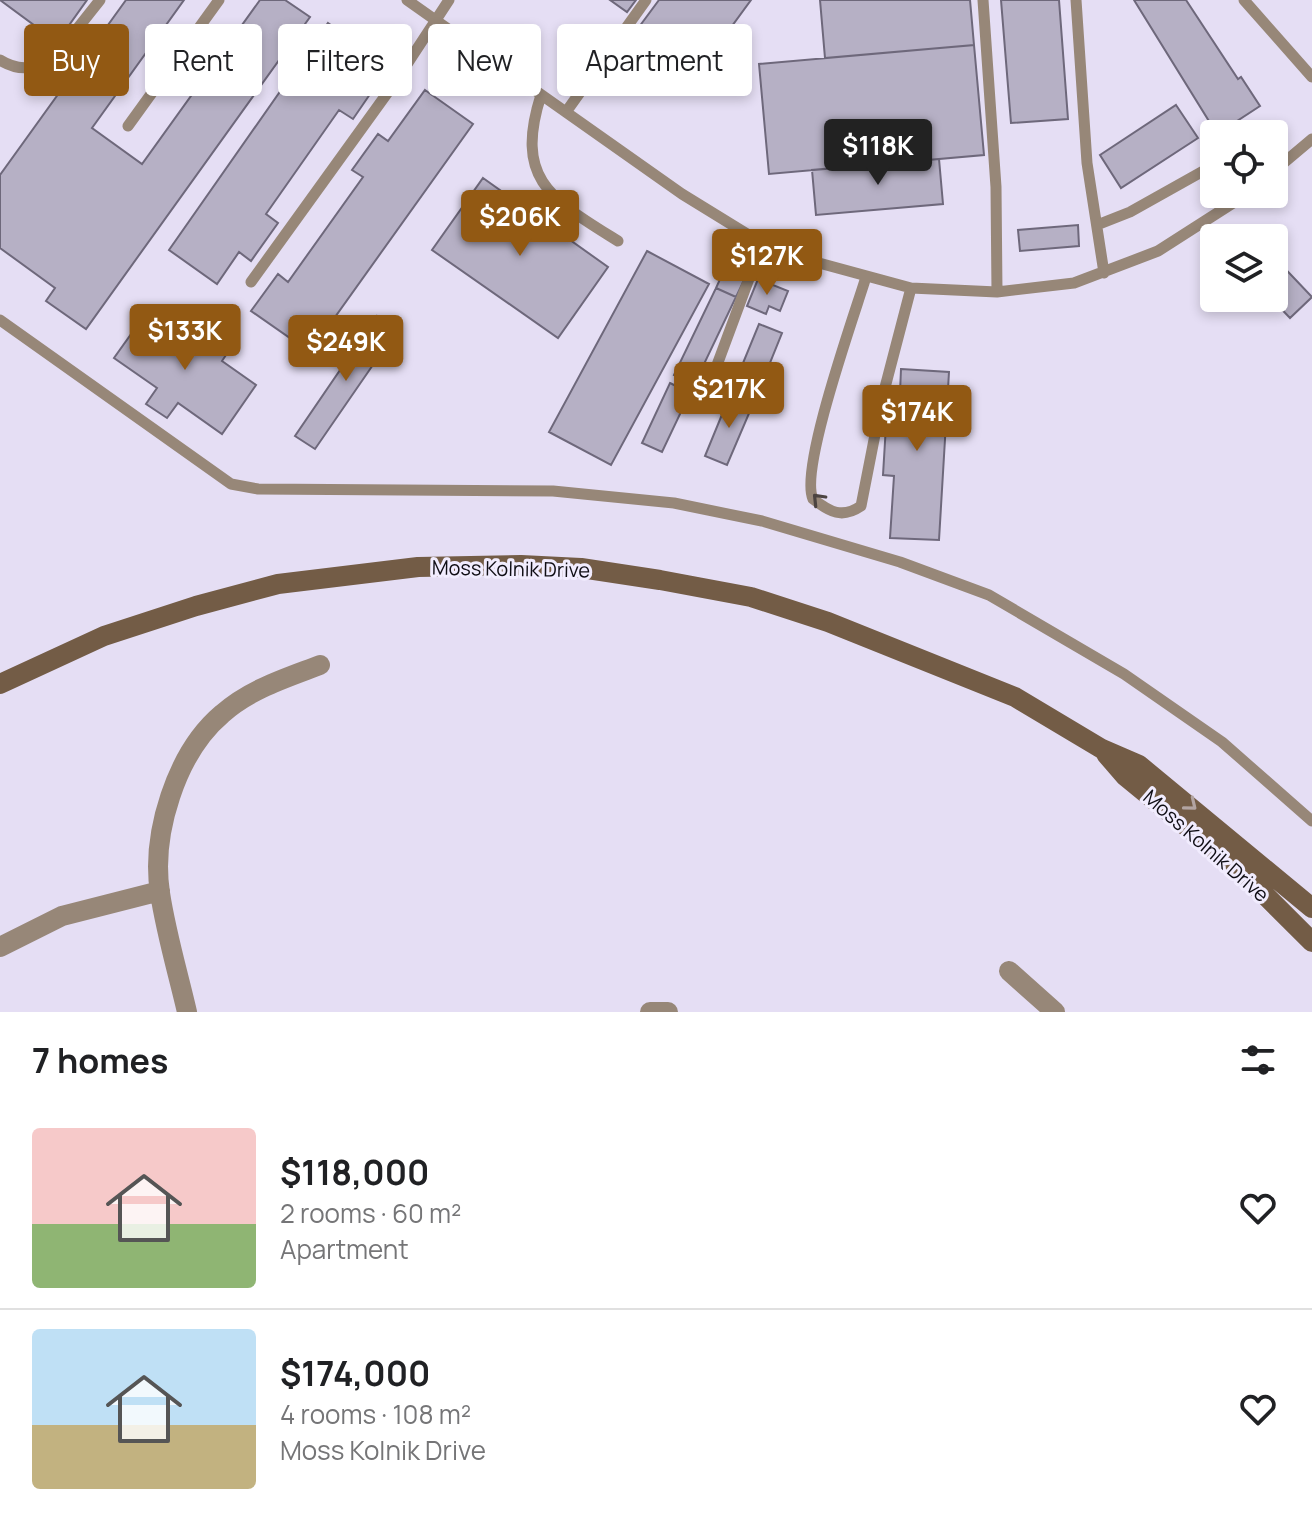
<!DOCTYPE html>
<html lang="en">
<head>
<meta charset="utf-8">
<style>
	body { margin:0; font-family:Manrope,sans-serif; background:#f6f6f6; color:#202124; height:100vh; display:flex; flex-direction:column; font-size:30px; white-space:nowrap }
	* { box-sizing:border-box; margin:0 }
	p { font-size:26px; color:#757577 }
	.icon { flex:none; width:44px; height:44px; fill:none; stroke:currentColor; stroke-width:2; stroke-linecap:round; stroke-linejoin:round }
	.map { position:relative; height:1012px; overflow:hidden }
	.panel { display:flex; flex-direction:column; background:#fff; flex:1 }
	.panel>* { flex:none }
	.banner { position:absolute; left:24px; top:24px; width:800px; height:72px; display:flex; gap:16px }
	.buttons { position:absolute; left:1200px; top:120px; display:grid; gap:16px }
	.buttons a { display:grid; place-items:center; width:88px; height:88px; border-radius:8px; background:#fff; box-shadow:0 4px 12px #0003; font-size:40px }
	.price { position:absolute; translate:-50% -68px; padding:0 18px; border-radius:8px; background:#925913; color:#fff; font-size:26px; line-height:52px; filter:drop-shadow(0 2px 4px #0008) }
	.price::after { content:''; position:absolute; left:50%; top:48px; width:24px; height:18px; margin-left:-12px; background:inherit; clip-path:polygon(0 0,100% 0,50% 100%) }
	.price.current { background:#222; color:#fff }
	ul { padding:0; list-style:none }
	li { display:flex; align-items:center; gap:24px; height:200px; padding:0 32px }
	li+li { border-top:2px solid #e0e0e0 }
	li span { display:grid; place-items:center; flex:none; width:224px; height:160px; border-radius:8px; color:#555 }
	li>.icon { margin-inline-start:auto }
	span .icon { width:96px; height:96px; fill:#fffc; stroke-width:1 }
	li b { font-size:34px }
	h2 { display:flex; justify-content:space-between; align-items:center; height:96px; padding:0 32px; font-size:34px }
	.pill { padding:0 28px; border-radius:8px; background:#fff; box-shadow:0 4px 12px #0003; font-size:28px; line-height:72px }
	.pill.current { background:#925913; color:#fff }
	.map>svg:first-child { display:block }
	.building { fill:#b6b0c5; stroke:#6e687b; stroke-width:2 }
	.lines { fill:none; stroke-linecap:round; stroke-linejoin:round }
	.lane { stroke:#978778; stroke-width:11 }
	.street { stroke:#978778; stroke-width:20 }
	.secondary { stroke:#735c46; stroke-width:20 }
	.oneway { stroke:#4c4441 }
	.oneway2 { stroke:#b2a4a2 }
	.labels { text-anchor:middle; stroke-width:6; stroke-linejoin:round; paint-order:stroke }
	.street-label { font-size:20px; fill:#0f0d14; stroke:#f1ecfe }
</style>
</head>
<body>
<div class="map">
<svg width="1312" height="1012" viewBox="0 0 1312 1012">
	<rect width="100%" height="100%" fill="#e5def4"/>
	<path class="building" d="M0,0H87L57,42Z
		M126,0H184L92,128L142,164L260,0H285L310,17L86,329L46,301L55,288L0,248V175Z
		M610,0H636L627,12Z
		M659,0H751L699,71L639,27Z
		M820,0H970L974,45L825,58Z
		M1001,0H1059L1068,119L1011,123Z
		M1134,0H1186L1238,79L1241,77L1260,106L1217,134Z
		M328,23L377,57L366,72L379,81L353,119L339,110L266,214L278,223L251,261L239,252L217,284L169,250Z
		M974,45L984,155L769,174L759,64Z
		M425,90L473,124L310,352L251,311L278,274L288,282L363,177L352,170L378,134L388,141Z
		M1176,105L1198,138L1121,188L1100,155Z
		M939,159L943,204L816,215L812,170Z
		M483,178L608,267L558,338L432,250Z
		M1078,225L1079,246L1020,251L1018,230Z
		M647,251L709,284L611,465L549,432Z
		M1274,257L1312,297L1290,318L1271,298Z
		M726,266L746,276L736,297L716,288Z
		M758,279L788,291L780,311L769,306L766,314L747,306Z
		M716,288L736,297L694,385L674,375Z
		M149,309L200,345L209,333L230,349L222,361L256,385L222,434L178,403L167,418L146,404L157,388L114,358Z
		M377,316L397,330L315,449L295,436Z
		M759,324L782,333L757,395L734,385Z
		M901,369L949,372L939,540L890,538L894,476L883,475L888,392L900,393Z
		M670,383L690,393L662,452L642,443Z
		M730,395L753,404L727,465L705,456Z"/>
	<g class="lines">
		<path class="lane" d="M407,0L682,194L747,234L819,263L911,288L997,292L1074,283L1158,251L1247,194
			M983,0L996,187L997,292
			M1076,0L1087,163L1104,273
			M1244,0L1312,77
			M0,60C19,72 36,69 54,58L100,0
			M541,95C514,180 551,199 618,241
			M566,112L646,0
			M128,126L219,0
			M1274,171L1312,139
			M1097,225L1130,212L1205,170
			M866,277C854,316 799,470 813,499C830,512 842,519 861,506L882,399L911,288
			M251,282L396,81L449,0
			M0,320L231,484L258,489L553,491L674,503L762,521L900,562L989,595L1124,674L1222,742L1312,821
			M707,392L763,241"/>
		<path class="street" d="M0,947L62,916L160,891
			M1009,971L1055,1012
			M187,1012C178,973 166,933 160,893C151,834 176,753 222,714C250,689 286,678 320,665
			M650,1012H668"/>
		<path class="secondary" d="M0,684L104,636L196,606L278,584L418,567L521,565L581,568L660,580L751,597L828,622L1015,697L1102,749L1139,765L1312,908
			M1106,754L1125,776L1241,871L1312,942"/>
	</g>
	<defs><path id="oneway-chevron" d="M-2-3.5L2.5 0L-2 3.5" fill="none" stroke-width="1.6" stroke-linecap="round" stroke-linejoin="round" transform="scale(2)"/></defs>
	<use class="oneway" href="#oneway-chevron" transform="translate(818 499) rotate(-134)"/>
	<use class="oneway2" href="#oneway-chevron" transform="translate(1191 805) rotate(39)"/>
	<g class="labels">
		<g class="street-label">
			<text transform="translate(511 569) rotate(1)" y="7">Moss Kolnik Drive</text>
			<text transform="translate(1206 846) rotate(41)" y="7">Moss Kolnik Drive</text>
		</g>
	</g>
</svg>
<div class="buttons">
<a><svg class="icon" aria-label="locate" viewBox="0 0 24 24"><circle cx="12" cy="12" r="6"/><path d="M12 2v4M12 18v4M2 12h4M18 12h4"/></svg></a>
<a><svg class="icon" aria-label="layers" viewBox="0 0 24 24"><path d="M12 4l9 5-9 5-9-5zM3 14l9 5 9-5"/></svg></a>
</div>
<b class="price current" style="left:878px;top:187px">$118K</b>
<b class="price" style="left:520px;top:258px">$206K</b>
<b class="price" style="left:767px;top:297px">$127K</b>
<b class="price" style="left:185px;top:372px">$133K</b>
<b class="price" style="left:346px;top:383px">$249K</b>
<b class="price" style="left:729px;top:430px">$217K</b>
<b class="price" style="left:917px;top:453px">$174K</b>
<div class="banner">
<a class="pill current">Buy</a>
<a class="pill">Rent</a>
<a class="pill">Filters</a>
<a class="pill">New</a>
<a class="pill">Apartment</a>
</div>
</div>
<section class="panel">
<h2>7 homes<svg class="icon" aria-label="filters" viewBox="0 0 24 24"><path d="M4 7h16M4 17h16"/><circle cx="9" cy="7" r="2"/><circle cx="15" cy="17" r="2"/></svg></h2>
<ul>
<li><span style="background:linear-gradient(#f6c9c9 60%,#8fb573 0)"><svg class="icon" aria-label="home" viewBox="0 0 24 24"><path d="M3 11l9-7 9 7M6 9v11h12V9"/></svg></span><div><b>$118,000</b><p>2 rooms · 60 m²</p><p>Apartment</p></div><svg class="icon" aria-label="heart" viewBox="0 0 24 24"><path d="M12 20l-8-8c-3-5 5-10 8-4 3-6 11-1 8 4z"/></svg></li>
<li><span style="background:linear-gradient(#bfe0f5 60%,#c2b280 0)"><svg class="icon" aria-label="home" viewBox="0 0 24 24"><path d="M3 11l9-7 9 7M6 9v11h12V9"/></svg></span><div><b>$174,000</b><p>4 rooms · 108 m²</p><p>Moss Kolnik Drive</p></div><svg class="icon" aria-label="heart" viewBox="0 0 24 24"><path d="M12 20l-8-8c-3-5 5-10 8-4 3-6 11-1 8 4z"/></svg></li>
</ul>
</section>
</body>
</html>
